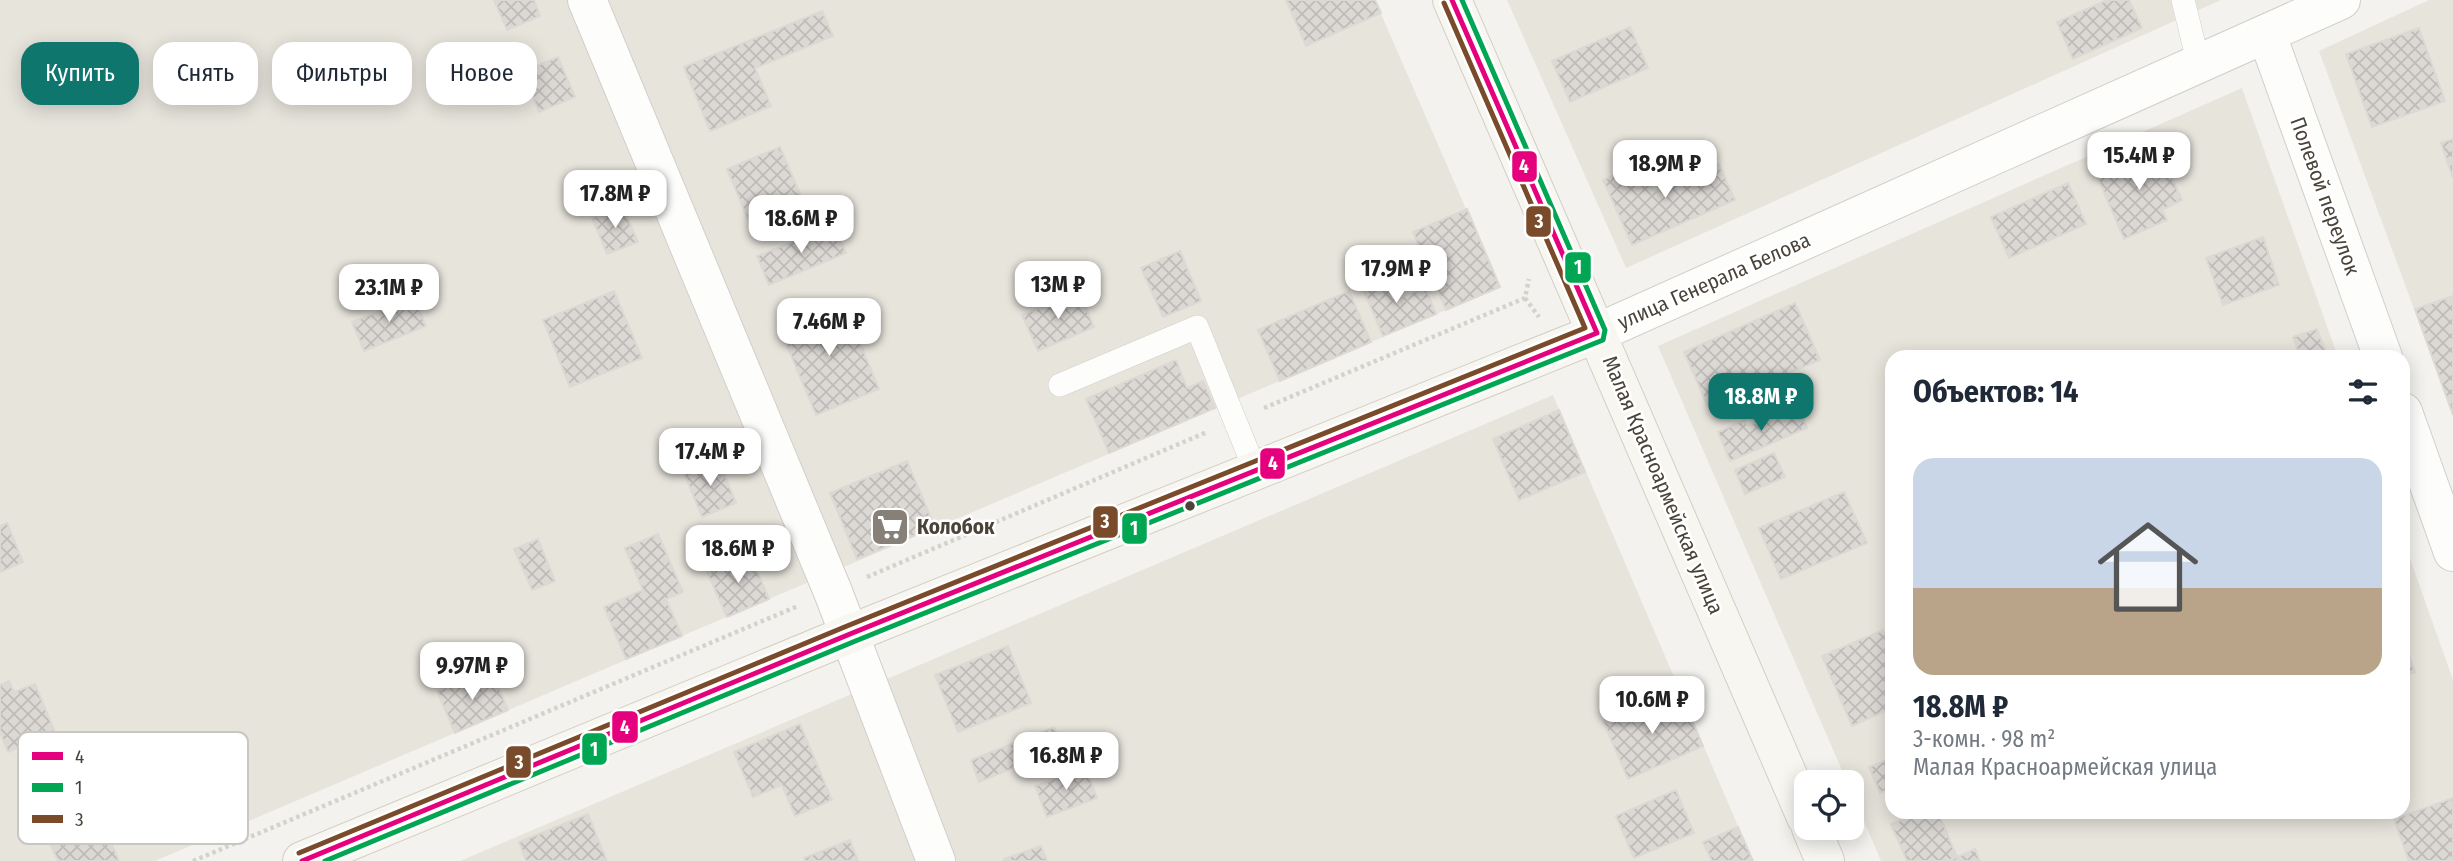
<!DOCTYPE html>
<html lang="ru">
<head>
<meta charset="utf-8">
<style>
	body { margin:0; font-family:"Fira Sans Condensed",sans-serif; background:#f6f6f7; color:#1f2937; height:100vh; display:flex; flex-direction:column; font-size:26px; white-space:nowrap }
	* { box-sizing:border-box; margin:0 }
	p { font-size:23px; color:#747a83 }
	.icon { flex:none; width:38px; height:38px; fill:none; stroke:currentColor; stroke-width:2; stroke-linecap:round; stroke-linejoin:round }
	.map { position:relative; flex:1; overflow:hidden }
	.details { position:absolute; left:1885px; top:350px; width:525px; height:469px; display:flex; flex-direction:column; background:#fff; border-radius:21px; box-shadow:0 4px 18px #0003 }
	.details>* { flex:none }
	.guide { position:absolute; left:21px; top:42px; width:665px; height:63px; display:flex; gap:14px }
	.controls { position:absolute; left:1794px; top:770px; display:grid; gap:14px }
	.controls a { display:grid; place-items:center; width:70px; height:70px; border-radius:14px; background:#fff; box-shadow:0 4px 18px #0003; font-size:35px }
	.price { position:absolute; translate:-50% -60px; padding:0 16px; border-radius:14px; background:#fff; color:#222; font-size:23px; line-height:46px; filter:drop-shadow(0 2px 4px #0008) }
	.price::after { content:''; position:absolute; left:50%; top:42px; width:21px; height:16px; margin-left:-10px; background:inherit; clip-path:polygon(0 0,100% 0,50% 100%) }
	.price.on { background:#0f766e; color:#fff }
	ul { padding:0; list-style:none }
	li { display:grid; align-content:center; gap:14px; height:371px; padding:0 28px }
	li+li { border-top:2px solid #e0e1e3 }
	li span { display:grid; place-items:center; height:217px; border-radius:21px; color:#555 }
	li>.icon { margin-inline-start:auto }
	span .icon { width:126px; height:126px; fill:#fffc; stroke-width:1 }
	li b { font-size:30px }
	h2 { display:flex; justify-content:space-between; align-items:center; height:84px; padding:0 28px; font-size:30px }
	.chip { padding:0 24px; border-radius:21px; background:#fff; box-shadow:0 4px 18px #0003; font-size:24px; line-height:63px }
	.chip.on { background:#0f766e; color:#fff }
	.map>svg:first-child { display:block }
	.residential { fill:#e7e4dc }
	.building { fill:url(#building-cross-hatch); stroke:#dcd9d4; stroke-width:2 }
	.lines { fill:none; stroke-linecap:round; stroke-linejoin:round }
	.service-casing { stroke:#d2cfcb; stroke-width:24 }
	.minor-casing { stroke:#d2cfcb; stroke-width:40 }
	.secondary-casing { stroke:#d2cfc5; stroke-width:40 }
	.path { stroke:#d3d2cc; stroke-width:4.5; stroke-dasharray:3.5 3.5; stroke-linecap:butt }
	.service { stroke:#fdfdfc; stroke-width:23 }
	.minor { stroke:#fdfdfc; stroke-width:38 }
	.secondary { stroke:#f7f6f1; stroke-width:38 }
	.bus-1-casing { stroke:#fff; stroke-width:10 }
	.bus-2-casing { stroke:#fff; stroke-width:10 }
	.bus-3-casing { stroke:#fff; stroke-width:10 }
	.bus-1 { stroke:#e5007d; stroke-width:5 }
	.bus-2 { stroke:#00a651; stroke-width:5 }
	.bus-3 { stroke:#7a4b2a; stroke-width:5 }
	.bus-dot { fill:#4a4339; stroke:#fff; stroke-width:2.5 }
	.labels { text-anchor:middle; stroke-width:5; stroke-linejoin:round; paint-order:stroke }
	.street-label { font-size:21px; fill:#4a4339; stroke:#fff }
	.poi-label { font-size:21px; font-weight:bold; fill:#4a4339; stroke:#fff; text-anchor:start }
	.key { fill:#fff; stroke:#c9c7c4; stroke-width:2 }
	.key-label { font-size:19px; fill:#4a4339 }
	.line-badge { stroke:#fff; stroke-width:2.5 }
	.badge-label { font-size:19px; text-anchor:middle; font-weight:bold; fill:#fff }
</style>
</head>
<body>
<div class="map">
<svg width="2453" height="861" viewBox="0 0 2453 861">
	<defs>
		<pattern id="building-cross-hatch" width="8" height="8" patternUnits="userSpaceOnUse" patternTransform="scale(1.75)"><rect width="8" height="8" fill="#dcd9d5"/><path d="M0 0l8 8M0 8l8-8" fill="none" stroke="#bebbb8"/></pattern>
	</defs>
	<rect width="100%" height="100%" fill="#f4f2ee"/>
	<path class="residential" d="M0,0H1375L1500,287L155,861H0Z
		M1507,0H2221L1626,268Z
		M2429,0H2453V415L2319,51Z
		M2242,88L2338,357H1892V812H2403V539L2453,680V861H1881L1852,793V782H1847L1658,346Z
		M1553,395L1753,861H460Z"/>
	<path class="building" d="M494,0H534L540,16L507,30Z
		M1286,0H1375L1381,13L1306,46Z
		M2107,0H2129L2142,28L2073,59L2057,22Z
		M822,11L833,36L755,68L771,106L710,131L684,67Z
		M1630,27L1648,68L1570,102L1552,61Z
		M2419,28L2445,101L2372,127L2346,54Z
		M558,57L575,97L539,112L522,72Z
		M2453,139V178L2441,143Z
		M780,147L807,210L753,232L727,169Z
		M2158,147L2182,200L2162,210L2167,220L2124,239L2096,174Z
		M1641,163L1654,192L1719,164L1735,200L1632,245L1603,180Z
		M2068,183L2086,224L2009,258L1991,217Z
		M622,205L638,242L607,254L592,218Z
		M1467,209L1500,287L1446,310L1413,232Z
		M834,225L846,253L769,285L757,256Z
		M2263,237L2279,285L2223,305L2206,258Z
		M1180,251L1201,301L1163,317L1141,268Z
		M1389,273L1400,298L1425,287L1436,314L1383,336L1361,285Z
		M614,291L642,358L570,387L543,320Z
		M1079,291L1094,327L1038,351L1022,315Z
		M1349,291L1371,342L1280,381L1258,330Z
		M2453,296V415L2415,309Z
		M414,297L426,326L364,351L352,322Z
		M843,301L879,389L816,415L779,327Z
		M1795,303L1820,360L1708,407L1684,352Z
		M2317,329L2328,357H2300L2293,337Z
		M1176,360L1187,388L1203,381L1215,408L1109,453L1086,399Z
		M1797,405L1807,428L1730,461L1718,432L1744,420L1747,426Z
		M1559,410L1585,472L1519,500L1493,439Z
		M1774,453L1785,477L1745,494L1735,470Z
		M718,459L736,503L702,517L684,473Z
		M907,461L935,527L857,559L830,493Z
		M1844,492L1867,543L1781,579L1759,528Z
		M7,523L23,562L0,572V526Z
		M658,534L683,592L666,599L682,636L626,659L604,607L643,590L625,548Z
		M538,539L555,581L532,590L514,549Z
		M750,554L769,599L727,617L707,572Z
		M1883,630L1892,651V708L1852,726L1822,656Z
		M2403,638L2415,672L2403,676Z
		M1008,646L1031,703L958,732L935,675Z
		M476,674L481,686L496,680L508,710L455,733L437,691Z
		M9,681L14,692L35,684L55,732L8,752L0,733V685Z
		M1657,698L1663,712L1685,703L1703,746L1628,779L1603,721Z
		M800,724L832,800L795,816L782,785L753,797L734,752Z
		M1054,727L1063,748L979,782L971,760Z
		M1892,758V788L1880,793L1869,767Z
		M1085,767L1097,798L1047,817L1035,786Z
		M1676,790L1694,833L1634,858L1616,816Z
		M91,797L119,861H58L39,819Z
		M2453,798V861H2409L2394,819Z
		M1920,812H1938L1957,857L1948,861H1907L1891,824Z
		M588,814L607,861H526L519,842Z
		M1738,827L1753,861H1712L1703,842Z
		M850,840L858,861H805L804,858Z
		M1041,846L1047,861H1004V859Z
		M1975,849L1980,861H1948Z"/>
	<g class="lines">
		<defs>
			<path id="service" d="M2183,0L2199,65
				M1060,385L1197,327L1255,470"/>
			<path id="minor" d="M587,0L833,592L936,861
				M2267,35L2383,357
				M1597,333L2341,0
				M2403,412L2453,552"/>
			<path id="secondary" d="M1452,0L1806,817
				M1811,828L1825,861
				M302,861L850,634L1597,333"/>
		</defs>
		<use href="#service" class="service-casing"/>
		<use href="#minor" class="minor-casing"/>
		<use href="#secondary" class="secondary-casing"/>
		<path class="path" d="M1525,298L1539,317
			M1264,408L1525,298L1529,279
			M867,577L1207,432
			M193,861L798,606"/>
		<use href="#service" class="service"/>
		<use href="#minor" class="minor"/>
		<use href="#secondary" class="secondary"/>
		<defs>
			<path id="bus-1" d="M1452,0L1597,333
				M302,861L850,634L1597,333"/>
			<path id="bus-2" d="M325,861L853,642L1603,340L1605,330L1462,0"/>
			<path id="bus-3" d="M299,853L847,626L1585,328L1444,3"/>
		</defs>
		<use href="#bus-1" class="bus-1-casing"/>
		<use href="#bus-2" class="bus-2-casing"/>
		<use href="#bus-3" class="bus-3-casing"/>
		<use href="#bus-1" class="bus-1"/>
		<use href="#bus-2" class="bus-2"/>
		<use href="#bus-3" class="bus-3"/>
	</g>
	<defs>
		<symbol id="supermarket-square" viewBox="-11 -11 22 22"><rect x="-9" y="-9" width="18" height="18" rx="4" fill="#868078" stroke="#fff"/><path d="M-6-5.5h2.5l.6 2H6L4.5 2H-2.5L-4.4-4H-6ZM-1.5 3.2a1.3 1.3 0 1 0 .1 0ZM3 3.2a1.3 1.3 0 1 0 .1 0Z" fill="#fff"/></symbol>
	</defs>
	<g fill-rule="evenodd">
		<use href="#supermarket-square" x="868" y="505" width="44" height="44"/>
	</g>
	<circle class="bus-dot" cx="1190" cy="506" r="6"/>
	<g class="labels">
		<g class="street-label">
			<text transform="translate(2325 196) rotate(70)" y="7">Полевой переулок</text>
			<text transform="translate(1714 281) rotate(-24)" y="7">улица Генерала Белова</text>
			<text transform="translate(1663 485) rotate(67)" y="7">Малая Красноармейская улица</text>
		</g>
		<g class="poi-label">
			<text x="917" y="534">Колобок</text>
		</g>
	</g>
	<rect x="18" y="732" width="230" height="112" rx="10" class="key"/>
	<rect x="32" y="752" width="31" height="8" fill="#e5007d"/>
	<rect x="32" y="783" width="31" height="9" fill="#00a651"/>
	<rect x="32" y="815" width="31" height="8" fill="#7a4b2a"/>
	<g class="key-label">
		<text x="75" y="763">4</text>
		<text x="75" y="794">1</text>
		<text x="75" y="826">3</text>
	</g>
	<g class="line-badge">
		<rect x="1511" y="150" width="27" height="33" rx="7" fill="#e5007d"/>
		<rect x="1525" y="205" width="27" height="33" rx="7" fill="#7a4b2a"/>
		<rect x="1564" y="251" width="28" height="33" rx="7" fill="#00a651"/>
		<rect x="1259" y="447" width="27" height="33" rx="7" fill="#e5007d"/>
		<rect x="1092" y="505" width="27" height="34" rx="7" fill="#7a4b2a"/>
		<rect x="1121" y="512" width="27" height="33" rx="7" fill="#00a651"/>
		<rect x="611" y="710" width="28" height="34" rx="7" fill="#e5007d"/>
		<rect x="581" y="732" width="27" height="34" rx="7" fill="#00a651"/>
		<rect x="505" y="745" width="27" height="34" rx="7" fill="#7a4b2a"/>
	</g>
	<g class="badge-label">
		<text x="1524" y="173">4</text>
		<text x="1539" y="228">3</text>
		<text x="1578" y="274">1</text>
		<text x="1273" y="470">4</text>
		<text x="1105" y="528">3</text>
		<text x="1134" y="535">1</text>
		<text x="625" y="734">4</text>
		<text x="594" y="756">1</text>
		<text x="519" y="769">3</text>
	</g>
</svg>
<div class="controls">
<a><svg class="icon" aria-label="locate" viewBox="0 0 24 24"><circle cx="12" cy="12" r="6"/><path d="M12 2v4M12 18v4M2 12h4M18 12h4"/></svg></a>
</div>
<b class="price" style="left:2139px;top:192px">15.4M ₽</b>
<b class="price" style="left:1665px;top:200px">18.9M ₽</b>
<b class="price" style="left:615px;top:230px">17.8M ₽</b>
<b class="price" style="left:801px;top:255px">18.6M ₽</b>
<b class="price" style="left:1396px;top:305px">17.9M ₽</b>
<b class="price" style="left:1058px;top:321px">13M ₽</b>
<b class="price" style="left:389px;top:324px">23.1M ₽</b>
<b class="price" style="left:829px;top:358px">7.46M ₽</b>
<b class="price on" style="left:1761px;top:433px">18.8M ₽</b>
<b class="price" style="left:710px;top:488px">17.4M ₽</b>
<b class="price" style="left:738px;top:585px">18.6M ₽</b>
<b class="price" style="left:472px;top:702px">9.97M ₽</b>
<b class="price" style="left:1652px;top:736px">10.6M ₽</b>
<b class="price" style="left:1066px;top:792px">16.8M ₽</b>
<div class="guide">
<a class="chip on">Купить</a>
<a class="chip">Снять</a>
<a class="chip">Фильтры</a>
<a class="chip">Новое</a>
</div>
<section class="details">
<h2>Объектов: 14<svg class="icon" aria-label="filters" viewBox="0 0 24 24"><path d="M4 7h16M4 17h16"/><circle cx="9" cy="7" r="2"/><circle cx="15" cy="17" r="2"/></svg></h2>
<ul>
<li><span style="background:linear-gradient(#c9d6e8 60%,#b9a48a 0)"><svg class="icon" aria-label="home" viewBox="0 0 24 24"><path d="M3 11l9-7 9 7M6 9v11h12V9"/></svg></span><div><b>18.8M ₽</b><p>3-комн. · 98 m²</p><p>Малая Красноармейская улица</p></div></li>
</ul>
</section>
</div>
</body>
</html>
